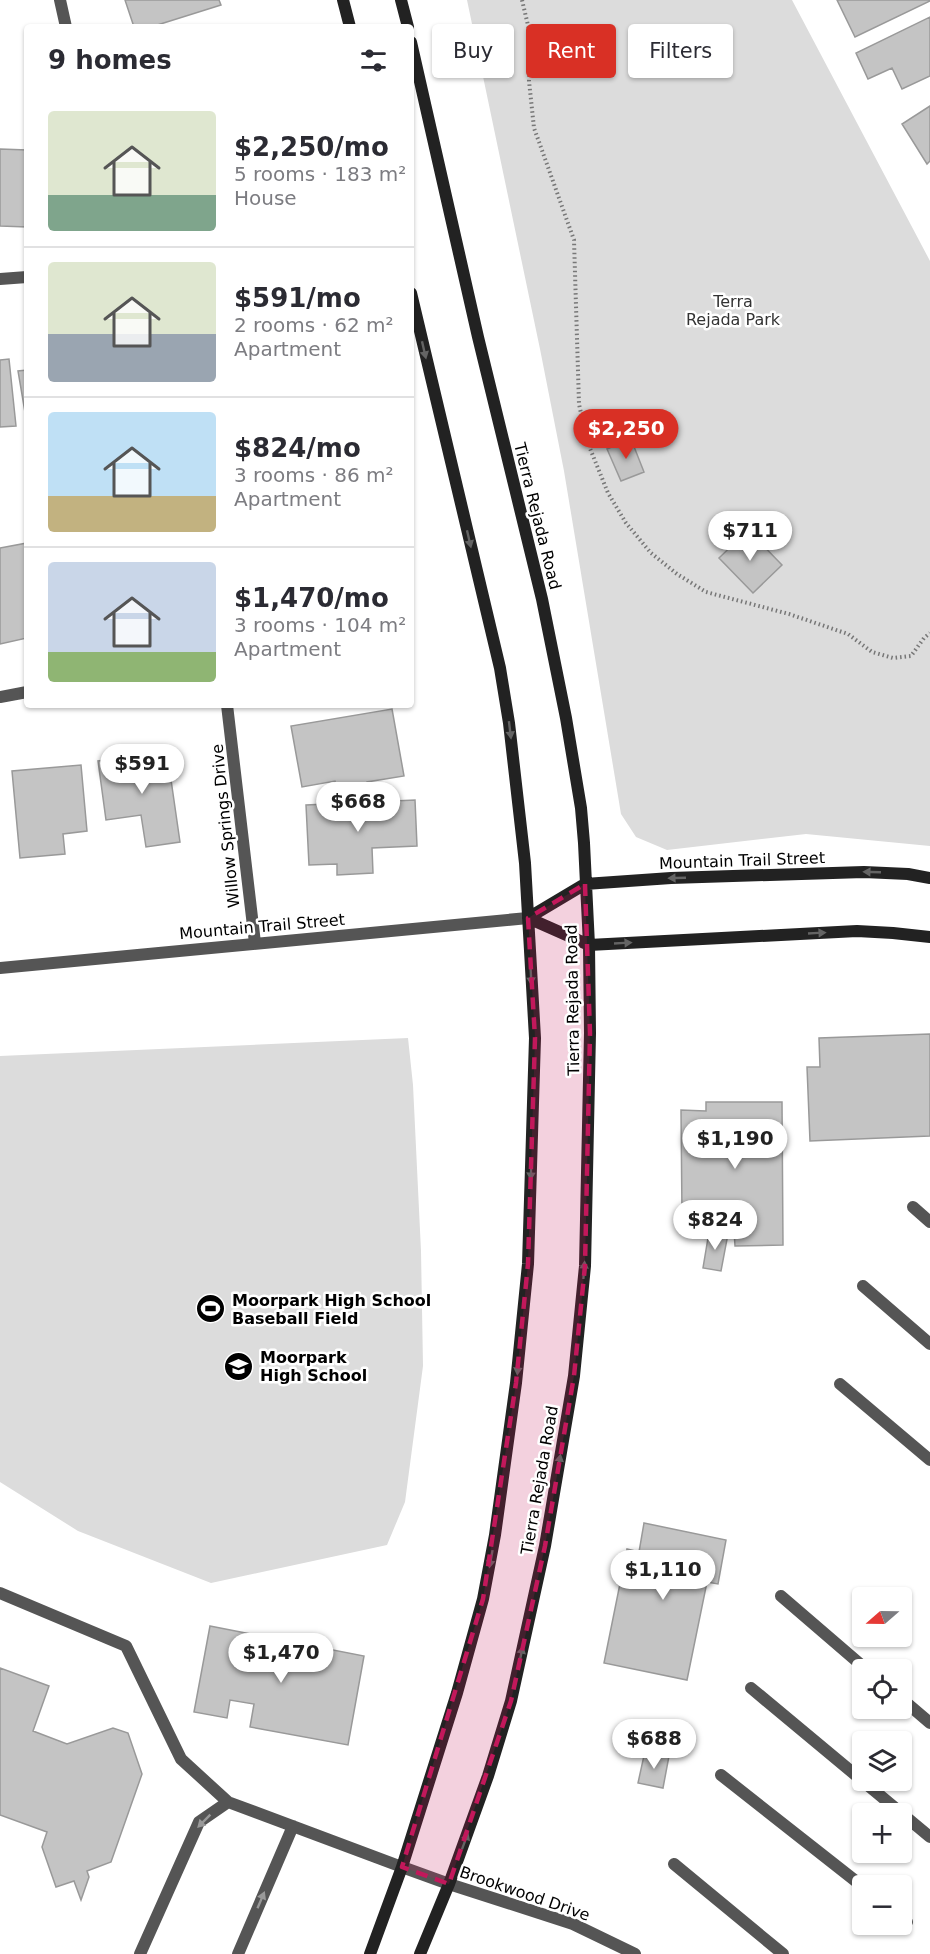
<!DOCTYPE html>
<html lang="en">
<head>
<meta charset="utf-8">
<style>
	body { margin:0; font-family:"DejaVu Sans",sans-serif; background:#f2f2f3; color:#2b2b33; height:100vh; display:flex; flex-direction:column; font-size:22px; white-space:nowrap }
	* { box-sizing:border-box; margin:0 }
	p { font-size:20px; color:#7c7c81 }
	.icon { flex:none; width:33px; height:33px; fill:none; stroke:currentColor; stroke-width:2; stroke-linecap:round; stroke-linejoin:round }
	.map { position:relative; flex:1; overflow:hidden }
	.drawer { position:absolute; left:24px; top:24px; width:390px; height:684px; display:flex; flex-direction:column; background:#fff; border-radius:6px; box-shadow:0 2px 4px #0004 }
	.drawer>* { flex:none }
	.banner { position:absolute; left:432px; top:24px; width:408px; height:54px; display:flex; gap:12px }
	.needle { width:39px; rotate:250deg }
	.controls { position:absolute; left:852px; top:1587px; display:grid; gap:12px }
	.controls a { display:grid; place-items:center; width:60px; height:60px; border-radius:6px; background:#fff; box-shadow:0 2px 4px #0004; font-size:30px }
	.price { position:absolute; translate:-50% -51px; padding:0 14px; border-radius:21px; background:#fff; color:#222; font-size:20px; line-height:39px; filter:drop-shadow(0 2px 3px #0008) }
	.price::after { content:''; position:absolute; left:50%; top:36px; width:18px; height:14px; margin-left:-9px; background:inherit; clip-path:polygon(0 0,100% 0,50% 100%) }
	.price.current { background:#d93025; color:#fff }
	ul { padding:0; list-style:none }
	li { display:flex; align-items:center; gap:18px; height:150px; padding:0 24px }
	li+li { border-top:2px solid #e1e1e2 }
	li span { display:grid; place-items:center; flex:none; width:168px; height:120px; border-radius:6px; color:#555 }
	li>.icon { margin-inline-start:auto }
	span .icon { width:72px; height:72px; fill:#fffc; stroke-width:1 }
	li b { font-size:26px }
	h2 { display:flex; justify-content:space-between; align-items:center; height:72px; padding:0 24px; font-size:26px }
	.chip { padding:0 21px; border-radius:6px; background:#fff; box-shadow:0 2px 4px #0004; font-size:21px; line-height:54px }
	.chip.current { background:#d93025; color:#fff }
	.map>svg:first-child { display:block }
	.green { fill:#dcdcdc }
	.building { fill:#c4c4c4; stroke:#999; stroke-width:1.5 }
	.lines { fill:none; stroke-linecap:round; stroke-linejoin:round }
	.path { stroke:#777; stroke-width:4; stroke-dasharray:1.5 3; stroke-linecap:butt }
	.lane { stroke:#555; stroke-width:12 }
	.street { stroke:#555; stroke-width:12 }
	.secondary { stroke:#222; stroke-width:12 }
	.oneway { fill:#646464 }
	.oneway2 { fill:#999 }
	.marked { fill:#c2185b; fill-opacity:0.2; stroke:#c2185b; stroke-width:4.5; stroke-dasharray:12 8; stroke-linejoin:round }
	.labels { text-anchor:middle; stroke-width:5; stroke-linejoin:round; paint-order:stroke }
	.park-label { font-size:16px; fill:#333; stroke:#fff }
	.street-label { font-size:16px; fill:#000; stroke:#fff }
	.poi-label { font-size:16px; font-weight:bold; fill:#000; stroke:#fff; text-anchor:start }
</style>
</head>
<body>
<div class="map">
<svg width="930" height="1954" viewBox="0 0 930 1954">
	<rect width="100%" height="100%" fill="#fff"/>
	<path class="green" d="M467,0H792L930,261V846L806,834L667,850L636,837L621,814L564,471L540,349Z
		M408,1038L413,1085L421,1251L423,1366L405,1502L387,1545L211,1583L78,1531L0,1482V1056Z"/>
	<path class="building" d="M125,0H219L221,5L151,27H134Z
		M837,0H930V1L855,37Z
		M930,17V76L902,89L892,68L868,79L856,53Z
		M930,106V161L927,164L902,124Z
		M0,149L27,150V227L0,226Z
		M9,359L16,426L0,427V360Z
		M27,370V424L18,371Z
		M631,439L644,472L621,481L607,449Z
		M748,530L782,565L753,593L719,558Z
		M27,543V638L0,644V548Z
		M392,709L404,776L367,782V789L338,794L335,781L302,787L291,726Z
		M167,752L180,842L146,847L141,815L106,820L98,761Z
		M81,765L87,831L63,834L65,854L20,858L12,771Z
		M415,800L417,846L372,848L373,873L337,875V864L309,865L306,805Z
		M930,1034V1136L810,1141L807,1067H820L819,1038Z
		M706,1102H782L783,1245L735,1246L734,1231H702L703,1214L682,1215L681,1110L706,1111Z
		M683,1216L700,1217L699,1233L682,1232Z
		M709,1232L728,1234L721,1271L703,1268Z
		M644,1523L726,1540L718,1584L707,1582L687,1680L604,1663L627,1549L639,1552Z
		M210,1626L364,1656L348,1745L250,1727L254,1704L230,1700L227,1718L194,1712Z
		M0,1668L49,1686L33,1731L67,1744L113,1728L128,1733L142,1774L111,1862L87,1871L89,1877L81,1900L74,1881L56,1887L42,1847L47,1832L0,1815Z
		M645,1751L669,1756L663,1788L638,1783Z"/>
	<g class="lines">
		<path class="path" d="M522,0L531,38L529,81L534,128L574,240L579,404L587,441L608,493L626,523L651,553L677,574L706,592L789,614L848,634L872,652L893,658L911,656L924,638L930,633"/>
		<path class="lane" d="M913,1207L930,1222
			M863,1286L930,1344
			M840,1384L930,1460
			M0,1593L126,1646L181,1759L228,1802
			M781,1596L867,1670
			M751,1688L930,1837
			M902,1699L930,1723
			M721,1775L862,1886
			M674,1864L783,1954
			M902,1917L907,1922
			M140,1954L199,1822L228,1802L402,1867
			M238,1954L293,1826"/>
		<path class="street" d="M60,0L66,27
			M0,279L27,277
			M0,697L27,692
			M227,705L255,943
			M0,968L528,918
			M402,1867L449,1884L573,1924L635,1954"/>
		<path class="secondary" d="M343,0L350,27
			M401,0L408,27
			M411,42L478,337L542,599L566,718L581,808L584,843L589,945L590,1033L585,1266L574,1376L545,1546L511,1701L488,1776L449,1884L420,1954
			M528,918L585,884L671,878L864,872L908,874L930,878
			M528,918L589,945L857,931L893,933L930,937
			M370,1954L402,1867L457,1693L483,1599L495,1535L516,1383L528,1264L535,1038L525,863L509,723L500,668L411,293"/>
	</g>
	<defs><path id="oneway-solid" d="M-6-.8H1V-3.2L6.5 0L1 3.2V.8H-6Z" transform="scale(1.5)"/></defs>
	<g class="oneway">
		<use href="#oneway-solid" transform="translate(424 350) rotate(77)"/>
		<use href="#oneway-solid" transform="translate(469 539) rotate(77)"/>
		<use href="#oneway-solid" transform="translate(510 730) rotate(83)"/>
		<use href="#oneway-solid" transform="translate(872 872) rotate(-178)"/>
		<use href="#oneway-solid" transform="translate(677 878) rotate(178)"/>
		<use href="#oneway-solid" transform="translate(817 933) rotate(-3)"/>
		<use href="#oneway-solid" transform="translate(623 943) rotate(-3)"/>
		<use href="#oneway-solid" transform="translate(531 976) rotate(87)"/>
		<use href="#oneway-solid" transform="translate(531 1171) rotate(92)"/>
		<use href="#oneway-solid" transform="translate(584 1270) rotate(-86)"/>
		<use href="#oneway-solid" transform="translate(518 1366) rotate(95)"/>
		<use href="#oneway-solid" transform="translate(559 1463) rotate(-80)"/>
		<use href="#oneway-solid" transform="translate(491 1559) rotate(100)"/>
		<use href="#oneway-solid" transform="translate(521 1655) rotate(-78)"/>
		<use href="#oneway-solid" transform="translate(465 1841) rotate(-70)"/>
	</g>
	<g class="oneway2">
		<use href="#oneway-solid" transform="translate(204 1821) rotate(135)"/>
		<use href="#oneway-solid" transform="translate(261 1900) rotate(-67)"/>
	</g>
	<path class="marked" d="M585,884L590,1033L585,1266L574,1376L545,1546L511,1701L449,1884L402,1867L483,1599L516,1383L528,1264L535,1038L528,918Z"/>
	<defs>
		<symbol id="stadium-disc" viewBox="-11 -11 22 22"><circle r="9.5" fill="#000" stroke="#fff"/><path d="M0-5a6.5 5 0 1 0 0 10a6.5 5 0 1 0 0-10ZM-3.5-1.8h7v3.6h-7Z" fill="#fff"/></symbol>
		<symbol id="school-disc" viewBox="-11 -11 22 22"><circle r="9.5" fill="#000" stroke="#fff"/><path d="M0-5L7-2L0 1L-7-2ZM-4 1L0 2.5L4 1V4Q0 6-4 4Z" fill="#fff"/></symbol>
	</defs>
	<g fill-rule="evenodd">
		<use href="#stadium-disc" x="194" y="1292" width="33" height="33"/>
		<use href="#school-disc" x="222" y="1350" width="33" height="33"/>
	</g>
	<g class="labels">
		<g class="park-label">
			<text x="733" y="307">Terra<tspan x="733" dy="18">Rejada Park</tspan></text>
		</g>
		<g class="street-label">
			<text transform="translate(538 516) rotate(76)" y="6">Tierra Rejada Road</text>
			<text transform="translate(225 826) rotate(-96)" y="6">Willow Springs Drive</text>
			<text transform="translate(742 860) rotate(-2)" y="6">Mountain Trail Street</text>
			<text transform="translate(262 926) rotate(-5)" y="6">Mountain Trail Street</text>
			<text transform="translate(572 1000) rotate(-91)" y="6">Tierra Rejada Road</text>
			<text transform="translate(539 1480) rotate(-80)" y="6">Tierra Rejada Road</text>
			<text transform="translate(525 1893) rotate(19)" y="6">Brookwood Drive</text>
		</g>
		<g class="poi-label">
			<text x="232" y="1306">Moorpark High School<tspan x="232" dy="18">Baseball Field</tspan></text>
			<text x="260" y="1363">Moorpark<tspan x="260" dy="18">High School</tspan></text>
		</g>
	</g>
</svg>
<div class="controls">
<a><svg class="needle" viewBox="-14 -14 28 28"><path d="M0-13l5 13h-10z" fill="#e53935"/><path d="M0 13l5-13h-10z" fill="#7c7c81"/></svg></a>
<a><svg class="icon" aria-label="locate" viewBox="0 0 24 24"><circle cx="12" cy="12" r="6"/><path d="M12 2v4M12 18v4M2 12h4M18 12h4"/></svg></a>
<a><svg class="icon" aria-label="layers" viewBox="0 0 24 24"><path d="M12 4l9 5-9 5-9-5zM3 14l9 5 9-5"/></svg></a>
<a>+</a>
<a>−</a>
</div>
<b class="price current" style="left:626px;top:460px">$2,250</b>
<b class="price" style="left:750px;top:562px">$711</b>
<b class="price" style="left:142px;top:795px">$591</b>
<b class="price" style="left:358px;top:833px">$668</b>
<b class="price" style="left:735px;top:1170px">$1,190</b>
<b class="price" style="left:715px;top:1251px">$824</b>
<b class="price" style="left:663px;top:1601px">$1,110</b>
<b class="price" style="left:281px;top:1684px">$1,470</b>
<b class="price" style="left:654px;top:1770px">$688</b>
<div class="banner">
<a class="chip">Buy</a>
<a class="chip current">Rent</a>
<a class="chip">Filters</a>
</div>
<section class="drawer">
<h2>9 homes<svg class="icon" aria-label="filters" viewBox="0 0 24 24"><path d="M4 7h16M4 17h16"/><circle cx="9" cy="7" r="2"/><circle cx="15" cy="17" r="2"/></svg></h2>
<ul>
<li><span style="background:linear-gradient(#dfe7d0 70%,#7fa58c 0)"><svg class="icon" aria-label="home" viewBox="0 0 24 24"><path d="M3 11l9-7 9 7M6 9v11h12V9"/></svg></span><div><b>$2,250/mo</b><p>5 rooms · 183 m²</p><p>House</p></div></li>
<li><span style="background:linear-gradient(#dfe7d0 60%,#9aa5b1 0)"><svg class="icon" aria-label="home" viewBox="0 0 24 24"><path d="M3 11l9-7 9 7M6 9v11h12V9"/></svg></span><div><b>$591/mo</b><p>2 rooms · 62 m²</p><p>Apartment</p></div></li>
<li><span style="background:linear-gradient(#bfe0f5 70%,#c2b280 0)"><svg class="icon" aria-label="home" viewBox="0 0 24 24"><path d="M3 11l9-7 9 7M6 9v11h12V9"/></svg></span><div><b>$824/mo</b><p>3 rooms · 86 m²</p><p>Apartment</p></div></li>
<li><span style="background:linear-gradient(#c9d6e8 75%,#8fb573 0)"><svg class="icon" aria-label="home" viewBox="0 0 24 24"><path d="M3 11l9-7 9 7M6 9v11h12V9"/></svg></span><div><b>$1,470/mo</b><p>3 rooms · 104 m²</p><p>Apartment</p></div></li>
</ul>
</section>
</div>
</body>
</html>
